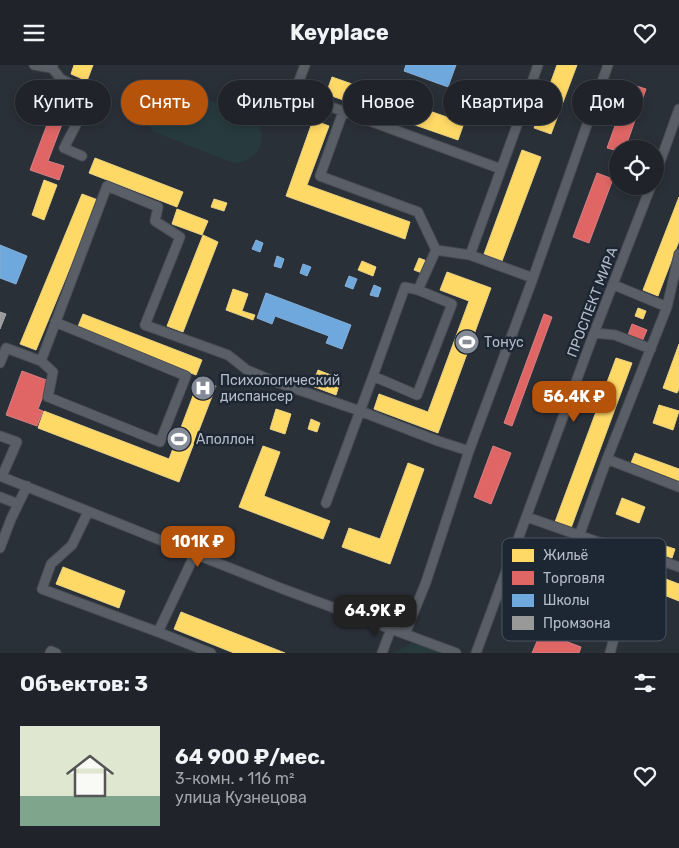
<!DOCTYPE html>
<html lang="ru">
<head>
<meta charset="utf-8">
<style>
	body { margin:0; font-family:Rubik,sans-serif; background:#2d3036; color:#f1f3f6; height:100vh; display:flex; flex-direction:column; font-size:19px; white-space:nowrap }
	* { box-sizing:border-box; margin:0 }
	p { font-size:16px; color:#a2a4a8 }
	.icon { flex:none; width:28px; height:28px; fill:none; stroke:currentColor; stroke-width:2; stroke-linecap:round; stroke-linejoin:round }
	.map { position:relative; height:588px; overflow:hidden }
	.side { display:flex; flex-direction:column; background:#20242a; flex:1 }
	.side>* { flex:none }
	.top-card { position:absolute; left:15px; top:15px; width:650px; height:45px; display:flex; gap:10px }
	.fabs { position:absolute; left:609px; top:75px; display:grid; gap:10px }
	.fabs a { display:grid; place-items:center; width:55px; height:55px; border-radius:50%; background:#20242a; box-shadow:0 2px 8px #0003,0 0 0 1px #3d4147; font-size:25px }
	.price { position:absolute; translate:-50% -42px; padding:0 11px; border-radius:10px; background:#b45309; color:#fff; font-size:16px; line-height:32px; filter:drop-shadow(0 1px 2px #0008) }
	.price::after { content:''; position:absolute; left:50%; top:30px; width:15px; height:11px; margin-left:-8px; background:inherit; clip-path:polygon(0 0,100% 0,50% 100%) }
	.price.active { background:#222; color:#fff }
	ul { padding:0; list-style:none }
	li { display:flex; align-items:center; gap:15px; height:125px; padding:0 20px }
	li+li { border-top:1px solid #3d4147 }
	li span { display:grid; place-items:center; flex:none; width:140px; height:100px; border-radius:0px; color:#555 }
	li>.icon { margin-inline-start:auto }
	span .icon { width:60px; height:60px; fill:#fffc; stroke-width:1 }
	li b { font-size:21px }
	h2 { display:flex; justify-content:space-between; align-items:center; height:60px; padding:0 20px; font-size:21px }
	.chip { padding:0 18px; border-radius:22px; background:#20242a; box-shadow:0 2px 8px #0003,0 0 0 1px #3d4147; font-size:18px; line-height:45px }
	.chip.active { background:#b45309; color:#fff }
	header { display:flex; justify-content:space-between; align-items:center; height:65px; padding:0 20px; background:#20242a; font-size:22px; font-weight:700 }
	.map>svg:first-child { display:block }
	.green { fill:#273a3e }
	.homes { fill:#ffd966; stroke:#e8d084 }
	.shops { fill:#e06666; stroke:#d38084 }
	.schools { fill:#6fa8dc; stroke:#84aed6 }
	.industry { fill:#999; stroke:#a1a4a7 }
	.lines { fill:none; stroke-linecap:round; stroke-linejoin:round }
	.minor-casing { stroke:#484c53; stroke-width:11 }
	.minor { stroke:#5a5e66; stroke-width:9 }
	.labels { text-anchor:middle; stroke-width:5; stroke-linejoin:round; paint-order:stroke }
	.street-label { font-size:14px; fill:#b4bcc9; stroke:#1d2633 }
	.poi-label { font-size:14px; fill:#b4bcc9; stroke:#1d2633; text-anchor:start }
	.key { fill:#1d2633; stroke:#4a5360; stroke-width:1 }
	.key-label { font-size:14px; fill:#b4bcc9 }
</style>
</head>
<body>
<header><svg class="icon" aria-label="menu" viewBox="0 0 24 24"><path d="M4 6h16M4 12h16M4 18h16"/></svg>Keyplace<svg class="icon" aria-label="heart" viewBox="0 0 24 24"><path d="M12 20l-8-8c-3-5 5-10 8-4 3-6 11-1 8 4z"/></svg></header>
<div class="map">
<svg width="679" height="588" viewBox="0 0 679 588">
	<rect width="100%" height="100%" fill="#2a3038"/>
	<path class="green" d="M168,21L178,23L251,52C272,69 260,98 233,98L155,67C137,52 144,26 168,21Z
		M412,578L442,588H393Z"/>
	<path class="homes" d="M74,0H93L87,16L71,9Z
		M557,0H577L551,69L534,63Z
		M332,12L464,58L458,75L326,29Z
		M313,55L329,61L307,120L410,157L405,174L286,131Z
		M522,85L541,92L502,196L484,189Z
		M95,93L183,127L177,142L89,108Z
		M44,115L57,120L44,155L32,150Z
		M82,129L98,135L36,285L20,279Z
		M679,132V176L658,231L643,225Z
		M214,134L227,138L224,146L211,142Z
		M177,144L208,156L202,170L172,159Z
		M203,170L218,177L183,267L167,261Z
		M419,193L427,196L422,208L414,205Z
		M362,196L376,202L373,211L358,205Z
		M447,207L491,223L438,368L374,344L379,329L428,347L469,236L440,225Z
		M233,224L248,229L242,246L255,250L253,255L226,245Z
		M638,243L646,246L643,254L635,251Z
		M83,249L202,295L196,310L77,264Z
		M679,279V324L677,328L663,323Z
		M616,293L632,298L571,463L555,457Z
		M318,305L341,314L336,330L312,321Z
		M199,315L216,321L179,417L38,363L44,346L169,394Z
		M659,340L679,346L673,365L653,358Z
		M276,344L291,349L285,369L270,364Z
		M311,354L320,358L317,367L308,364Z
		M263,381L280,387L264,431L330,456L323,474L239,442Z
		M635,388L679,404V422L629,403Z
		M408,398L424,404L390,499L342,482L349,463L380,474Z
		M622,433L645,442L639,458L616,449Z
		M662,480L675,484L672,493L658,489Z
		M621,497L679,519V536L616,511Z
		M63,502L125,526L119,543L56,519Z
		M181,547L285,588H234L174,564Z"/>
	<path class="shops" d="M630,19L646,24L625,84H618V86L607,83Z
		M57,33L70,38L48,96L64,101L59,115L30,105Z
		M597,108L613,114L589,178L573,172Z
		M544,249L552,252L512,361L504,358Z
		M632,259L647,265L641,279L627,273Z
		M22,306L49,316L38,344L43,346L37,361L6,350Z
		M493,381L511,388L491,439L474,432Z
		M541,567L557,573L559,571L563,572L565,576L581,582L579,588H532Z"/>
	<path class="schools" d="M406,0H456L448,22L404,6Z
		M256,175L263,178L260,187L252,184Z
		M0,180L27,191L16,219L0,213Z
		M277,191L284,194L281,203L274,201Z
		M303,199L311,202L307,211L300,208Z
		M349,211L357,214L353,224L345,221Z
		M374,220L381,223L378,232L370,230Z
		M266,228L351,260L342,284L326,278L329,271L275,251L272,259L257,253Z"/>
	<path class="industry" d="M0,247L6,249L0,264Z"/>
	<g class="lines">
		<defs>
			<path id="minor" d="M34,0L52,3L53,0
				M52,3L61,14L87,27L78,56L64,83L82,91
				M285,25L501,104
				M294,29L305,0
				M343,47L320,111L418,147L436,185
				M655,111L679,44
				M533,213L608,0
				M614,220L667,242
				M594,268L615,270L651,284
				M41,296L53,307L48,332L160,377L186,311L55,257
				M0,298L6,283L41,296L107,121L158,142L155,156L180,172L145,260L228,290L247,305L273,316L360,346L438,376L469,386
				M373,311L405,222L418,225
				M0,371L17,377L2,411
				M607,394L679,422
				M0,411L195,489L283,524L456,588
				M0,432L18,439
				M326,438L373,311L417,330L452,239L418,225L436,185L470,190
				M88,447L72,480L51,499L42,524L158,567L195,489
				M527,452L598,477L631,484L679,502
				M579,471L607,394L667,242L679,189
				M618,481L606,525L620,529
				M0,483L11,454L27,421
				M500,522L567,546L617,562L610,588
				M158,567L211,588
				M405,569L426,517L469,386L533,213L470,190L516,63L538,0
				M50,588L51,586L56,588
				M382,588L391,564
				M476,588L594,268L651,121"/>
		</defs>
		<use href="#minor" class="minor-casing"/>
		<use href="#minor" class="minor"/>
	</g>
	<defs>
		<symbol id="stadium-disc" viewBox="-11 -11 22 22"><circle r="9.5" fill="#848b96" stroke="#1d2633"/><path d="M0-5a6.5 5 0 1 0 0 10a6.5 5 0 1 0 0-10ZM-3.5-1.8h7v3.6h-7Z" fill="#fff"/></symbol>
		<symbol id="hospital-disc" viewBox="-11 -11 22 22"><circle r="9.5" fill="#848b96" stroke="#1d2633"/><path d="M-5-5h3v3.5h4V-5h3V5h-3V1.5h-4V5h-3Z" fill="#fff"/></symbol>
	</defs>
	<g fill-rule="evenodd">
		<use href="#stadium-disc" x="453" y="263" width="28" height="28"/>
		<use href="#hospital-disc" x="189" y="309" width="28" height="28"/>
		<use href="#stadium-disc" x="165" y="360" width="28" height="28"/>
	</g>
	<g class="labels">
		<g class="street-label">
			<text transform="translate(592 237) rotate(-69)" y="5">ПРОСПЕКТ МИРА</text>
		</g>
		<g class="poi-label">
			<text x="484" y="282">Тонус</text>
			<text x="220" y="320">Психологический<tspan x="220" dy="16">диспансер</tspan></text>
			<text x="196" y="379">Аполлон</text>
		</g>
	</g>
	<rect x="502" y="473" width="164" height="103" rx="8" class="key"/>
	<rect x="512" y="484" width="22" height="13" fill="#ffd966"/>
	<rect x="512" y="506" width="22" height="14" fill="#e06666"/>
	<rect x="512" y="529" width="22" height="13" fill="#6fa8dc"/>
	<rect x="512" y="551" width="22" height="14" fill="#999"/>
	<g class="key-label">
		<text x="543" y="495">Жильё</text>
		<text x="543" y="518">Торговля</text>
		<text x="543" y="540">Школы</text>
		<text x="543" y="563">Промзона</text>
	</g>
</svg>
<div class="fabs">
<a><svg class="icon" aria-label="locate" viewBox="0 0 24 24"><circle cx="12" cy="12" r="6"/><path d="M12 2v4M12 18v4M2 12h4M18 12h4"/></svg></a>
</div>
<b class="price" style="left:574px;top:358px">56.4K ₽</b>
<b class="price" style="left:198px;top:503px">101K ₽</b>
<b class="price active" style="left:375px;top:572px">64.9K ₽</b>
<div class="top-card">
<a class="chip">Купить</a>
<a class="chip active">Снять</a>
<a class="chip">Фильтры</a>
<a class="chip">Новое</a>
<a class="chip">Квартира</a>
<a class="chip">Дом</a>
</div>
</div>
<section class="side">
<h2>Объектов: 3<svg class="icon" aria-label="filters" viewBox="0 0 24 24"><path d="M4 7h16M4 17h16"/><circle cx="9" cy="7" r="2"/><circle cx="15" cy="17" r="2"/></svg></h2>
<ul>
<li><span style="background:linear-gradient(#dfe7d0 70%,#7fa58c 0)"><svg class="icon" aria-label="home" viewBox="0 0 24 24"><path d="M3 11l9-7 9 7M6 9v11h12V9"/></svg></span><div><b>64 900 ₽/мес.</b><p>3-комн. · 116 m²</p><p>улица Кузнецова</p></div><svg class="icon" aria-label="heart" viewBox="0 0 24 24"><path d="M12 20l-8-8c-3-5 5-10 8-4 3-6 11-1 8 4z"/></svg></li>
</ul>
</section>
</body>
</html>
